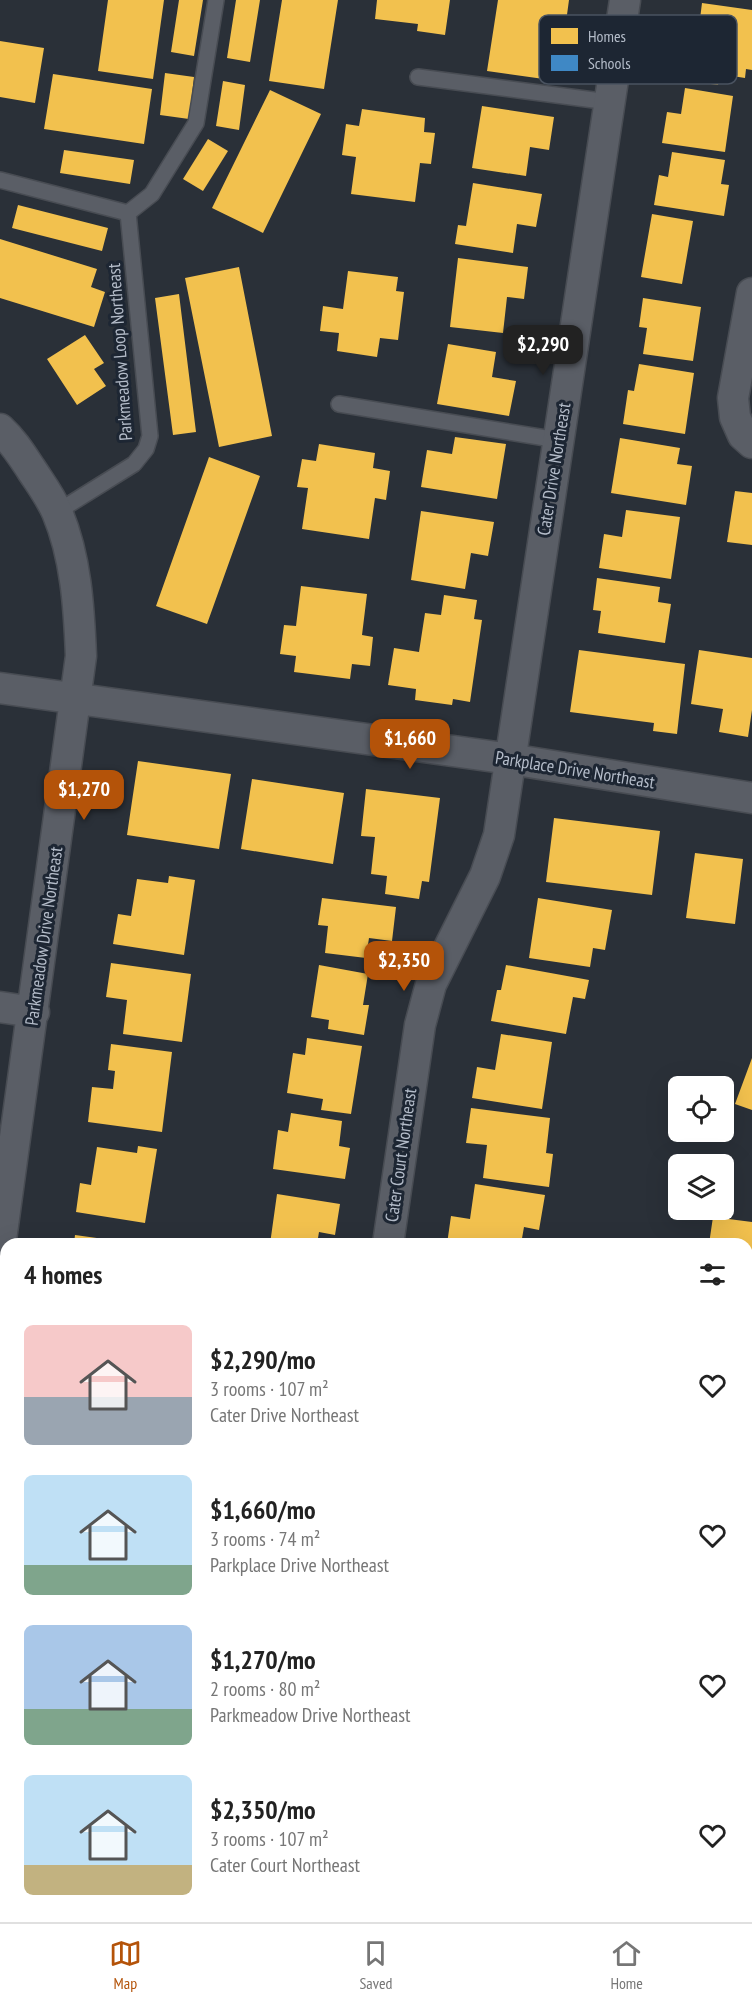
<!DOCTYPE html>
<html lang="en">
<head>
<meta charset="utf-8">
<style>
	body { margin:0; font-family:"PT Sans Narrow",sans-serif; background:#f6f6f6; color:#222; height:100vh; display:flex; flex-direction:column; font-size:22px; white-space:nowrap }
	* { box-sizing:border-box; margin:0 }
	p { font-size:20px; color:#767676 }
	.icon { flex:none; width:33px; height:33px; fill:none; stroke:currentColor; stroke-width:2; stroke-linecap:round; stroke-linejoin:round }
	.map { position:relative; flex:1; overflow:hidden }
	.sheet { position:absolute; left:0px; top:1238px; width:753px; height:686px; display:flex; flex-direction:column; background:#fff; border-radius:18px 18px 0 0; box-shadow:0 6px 24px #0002 }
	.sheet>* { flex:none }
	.buttons { position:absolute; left:668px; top:1076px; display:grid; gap:12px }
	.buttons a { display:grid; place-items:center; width:66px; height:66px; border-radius:9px; background:#fff; box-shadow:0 6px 24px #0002; font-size:30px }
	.price { position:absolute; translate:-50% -51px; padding:0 14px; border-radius:12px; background:#b45309; color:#fff; font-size:20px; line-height:39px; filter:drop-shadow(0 2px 3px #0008) }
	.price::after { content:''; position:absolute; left:50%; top:36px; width:18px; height:14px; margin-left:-9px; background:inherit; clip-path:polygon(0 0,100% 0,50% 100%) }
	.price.on { background:#222; color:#fff }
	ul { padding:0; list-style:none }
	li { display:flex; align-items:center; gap:18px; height:150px; padding:0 24px }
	li span { display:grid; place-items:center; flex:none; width:168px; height:120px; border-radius:9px; color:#555 }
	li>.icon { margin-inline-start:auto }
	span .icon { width:72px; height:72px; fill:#fffc; stroke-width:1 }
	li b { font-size:26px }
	h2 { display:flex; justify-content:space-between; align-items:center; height:72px; padding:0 24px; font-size:26px }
	.tab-bar { display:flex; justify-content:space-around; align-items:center; height:84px; border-top:2px solid #e0e0e0; background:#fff; font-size:16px; color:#767676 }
	.tab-bar a { display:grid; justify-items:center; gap:3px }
	.tab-bar .on { color:#b45309 }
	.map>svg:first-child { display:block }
	.green { fill:#273a3e }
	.homes { fill:#f2c14e }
	.schools { fill:#3f88c5 }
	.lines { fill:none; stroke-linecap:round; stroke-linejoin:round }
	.service-casing { stroke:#484c53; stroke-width:18 }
	.minor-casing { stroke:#484c53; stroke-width:33 }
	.path { stroke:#5d636a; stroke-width:4; stroke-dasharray:4.5 4.5; stroke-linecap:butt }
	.service { stroke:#5a5e66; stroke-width:15 }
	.minor { stroke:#5a5e66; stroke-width:30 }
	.labels { text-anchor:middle; stroke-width:6; stroke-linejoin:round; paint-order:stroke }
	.street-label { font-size:18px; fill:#b4bcc9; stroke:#1d2633 }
	.key { fill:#1d2633; stroke:#4a5360; stroke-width:1.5 }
	.key-label { font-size:16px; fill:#b4bcc9 }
</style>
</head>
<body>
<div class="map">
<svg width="752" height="1922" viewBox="0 0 752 1922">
	<rect width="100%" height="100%" fill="#2a3038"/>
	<path class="green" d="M146,1917H519L518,1922H146Z"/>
	<path class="homes" d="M108,0H164L153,79L98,71Z
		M179,0H203L194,56L171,52Z
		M236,0H260L250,62L227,58Z
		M282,0H338L324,89L269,81Z
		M377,0H450L445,35L417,31L418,24L375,19Z
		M498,0H569L558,81L487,71Z
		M702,3L752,10V70L746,69L745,78L720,74L718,85L688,81L690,68L675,66L682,16L700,19Z
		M0,41L44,48L35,103L0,97Z
		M165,73L194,77L189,119L160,115Z
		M53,74L152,89L144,144L44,129Z
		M223,81L245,85L239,130L216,126Z
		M685,88L733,96L725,152L662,143L667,112L681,114Z
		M270,90L321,114L263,233L212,208Z
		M482,106L554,117L549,150L530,147L526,176L472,168Z
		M362,109L425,118L424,132L435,133L431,164L420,163L415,202L351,194L356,157L342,155L346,124L359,126Z
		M208,139L228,151L203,191L183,179Z
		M64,150L134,160L130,184L60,173Z
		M672,152L725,160L721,184L729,185L724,216L654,205L659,175L668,177Z
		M473,183L542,194L536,227L517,224L513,253L455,244L458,225L466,226Z
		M18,205L108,228L102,251L12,228Z
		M652,214L693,221L682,284L641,277Z
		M0,239L97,269L91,287L105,292L94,327L0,298Z
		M458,258L528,267L524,299L507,297L503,333L450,327Z
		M239,267L272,436L219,447L185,278Z
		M348,271L398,277L396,291L404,292L398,340L380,338L377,357L337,351L339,333L320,331L323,306L343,309Z
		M179,294L196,432L173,435L155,298Z
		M643,298L701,307L693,361L643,354L647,328L639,327Z
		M85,335L104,363L94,369L106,386L77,405L47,359Z
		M448,344L496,352L492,377L516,381L509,416L437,404Z
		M639,364L694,373L685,434L623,424L628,390L634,391Z
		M455,437L506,444L497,499L421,487L427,450L452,454Z
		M620,438L680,448L677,464L692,466L686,505L611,493Z
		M319,444L375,453L373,468L390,471L386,500L375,498L369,539L302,529L308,488L297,487L302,459L316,461Z
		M209,457L260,476L207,624L156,606Z
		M735,491L752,493V545L727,542Z
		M626,510L680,517L671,579L599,568L604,534L622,537Z
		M421,511L494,522L488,556L471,553L465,589L411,580Z
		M597,578L660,587L658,602L671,604L665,643L598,633L601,611L593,610Z
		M301,586L367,594L362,635L373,637L370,666L352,664L350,679L294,672L296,656L280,654L284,625L296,626Z
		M444,595L477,600L474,619L482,620L470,702L453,699L452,705L415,700L416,689L388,685L394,648L419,652L425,613L441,615Z
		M579,650L685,664L677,734L653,731L654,723L570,712Z
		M699,650L752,658V710L748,737L719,732L723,709L691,704Z
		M138,761L231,774L219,849L127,835Z
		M252,779L344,793L333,864L241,849Z
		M366,789L440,798L429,882L422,881L419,899L385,894L387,876L371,874L375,837L361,836Z
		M554,818L660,831L652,895L546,882Z
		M695,853L743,859L735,924L686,918Z
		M169,876L195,880L184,955L113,944L118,914L131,916L137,879L168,883Z
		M322,898L396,907L392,941L369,938L366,958L325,953L328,926L318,925Z
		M538,898L612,910L605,950L593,948L590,967L529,958Z
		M111,963L191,974L182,1042L123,1034L127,1000L106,997Z
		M319,965L368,974L363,1005H369L364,1035L328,1029L329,1020L311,1017Z
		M506,965L589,980L585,999L573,997L566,1034L491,1021L497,990H501Z
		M501,1034L552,1042L542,1109L472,1098L477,1067L495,1070Z
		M307,1038L362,1046L351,1114L321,1110L323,1099L287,1093L293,1053L305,1055Z
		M111,1044L172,1052L162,1132L88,1122L92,1087L113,1089L115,1071L108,1070Z
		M752,1058V1110L735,1104Z
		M471,1108L550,1118L546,1153L553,1154L549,1187L483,1178L487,1145L466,1143Z
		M291,1113L342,1121L339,1146L350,1148L345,1179L273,1169L278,1130L288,1132Z
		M138,1146L157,1149L145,1223L76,1212L80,1183L91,1185L97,1147L137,1153Z
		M475,1184L545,1195L539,1230L524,1227L521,1244H447L451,1216L470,1219Z
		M277,1194L340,1204L335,1235L319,1232L317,1244H270Z
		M713,1217L752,1222V1274L747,1273V1244H709Z
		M75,1235L104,1239V1244H74Z
		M5,1788H6V1847L0,1846V1798L3,1799Z
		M0,1859L6,1860V1917H28V1922H0Z"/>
	<path class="schools" d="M752,1832V1922H690L697,1917H747V1877L750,1875L747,1872V1835Z"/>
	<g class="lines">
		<defs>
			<path id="service" d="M418,77L609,102
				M0,180L128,213L150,436L146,449L134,464L57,512
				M128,213L152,194L196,123L216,0
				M339,404L558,440"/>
			<path id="minor" d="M752,293L733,398L735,417L743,435L752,443
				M0,429C13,441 21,454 31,469C40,483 50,496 57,512C76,557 79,607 81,656L0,1247
				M0,688L510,759L752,798
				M0,1007L34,1012
				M388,1244L420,1025L431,984L485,876L499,835L625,0
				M747,1501L752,1500"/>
		</defs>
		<use href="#service" class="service-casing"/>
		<use href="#minor" class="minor-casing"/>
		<path class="path" d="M488,1922L489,1917"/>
		<use href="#service" class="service"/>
		<use href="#minor" class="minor"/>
	</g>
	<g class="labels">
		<g class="street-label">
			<text transform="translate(120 352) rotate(-94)" y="6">Parkmeadow Loop Northeast</text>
			<text transform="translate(554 469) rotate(-81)" y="6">Cater Drive Northeast</text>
			<text transform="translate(575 770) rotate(9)" y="6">Parkplace Drive Northeast</text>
			<text transform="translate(44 936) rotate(-82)" y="6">Parkmeadow Drive Northeast</text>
			<text transform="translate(401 1155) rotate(-82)" y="6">Cater Court Northeast</text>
		</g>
	</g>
	<rect x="539" y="15" width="198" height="69" rx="9" class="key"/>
	<rect x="551" y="28" width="27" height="16" fill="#f2c14e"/>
	<rect x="551" y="55" width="27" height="16" fill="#3f88c5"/>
	<g class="key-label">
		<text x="588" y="42">Homes</text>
		<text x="588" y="69">Schools</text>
	</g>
</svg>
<div class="buttons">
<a><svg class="icon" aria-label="locate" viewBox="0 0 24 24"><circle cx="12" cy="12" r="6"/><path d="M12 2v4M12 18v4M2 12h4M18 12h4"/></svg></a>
<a><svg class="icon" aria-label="layers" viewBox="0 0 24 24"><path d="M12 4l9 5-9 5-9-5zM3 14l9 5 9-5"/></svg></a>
</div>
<b class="price on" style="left:543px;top:376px">$2,290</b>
<b class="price" style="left:410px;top:770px">$1,660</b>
<b class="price" style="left:84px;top:821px">$1,270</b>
<b class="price" style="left:404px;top:992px">$2,350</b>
<section class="sheet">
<h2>4 homes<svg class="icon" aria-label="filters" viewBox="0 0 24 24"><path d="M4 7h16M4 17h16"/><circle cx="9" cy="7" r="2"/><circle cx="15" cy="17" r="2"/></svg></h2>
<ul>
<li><span style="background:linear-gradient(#f6c9c9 60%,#9aa5b1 0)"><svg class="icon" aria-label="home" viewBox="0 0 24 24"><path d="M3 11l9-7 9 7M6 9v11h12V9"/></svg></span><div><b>$2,290/mo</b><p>3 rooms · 107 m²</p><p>Cater Drive Northeast</p></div><svg class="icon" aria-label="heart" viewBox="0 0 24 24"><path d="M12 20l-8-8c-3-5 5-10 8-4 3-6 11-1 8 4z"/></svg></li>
<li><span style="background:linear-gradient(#bfe0f5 75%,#7fa58c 0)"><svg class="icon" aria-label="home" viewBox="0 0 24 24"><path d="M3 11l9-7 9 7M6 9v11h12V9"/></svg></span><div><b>$1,660/mo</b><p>3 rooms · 74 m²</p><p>Parkplace Drive Northeast</p></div><svg class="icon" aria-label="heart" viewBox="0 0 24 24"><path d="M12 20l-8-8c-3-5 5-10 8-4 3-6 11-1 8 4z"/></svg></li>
<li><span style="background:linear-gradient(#a9c7e8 70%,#7fa58c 0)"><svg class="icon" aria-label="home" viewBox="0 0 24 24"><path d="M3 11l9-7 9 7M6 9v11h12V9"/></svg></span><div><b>$1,270/mo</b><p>2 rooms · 80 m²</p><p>Parkmeadow Drive Northeast</p></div><svg class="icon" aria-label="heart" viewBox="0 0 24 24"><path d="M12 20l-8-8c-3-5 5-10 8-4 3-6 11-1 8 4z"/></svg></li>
<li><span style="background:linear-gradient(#bfe0f5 75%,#c2b280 0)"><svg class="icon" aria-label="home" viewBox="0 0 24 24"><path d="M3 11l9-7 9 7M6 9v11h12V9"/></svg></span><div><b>$2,350/mo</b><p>3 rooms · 107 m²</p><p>Cater Court Northeast</p></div><svg class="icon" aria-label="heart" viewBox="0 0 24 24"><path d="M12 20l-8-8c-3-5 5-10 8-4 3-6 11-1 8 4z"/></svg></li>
</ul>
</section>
</div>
<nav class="tab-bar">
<a class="on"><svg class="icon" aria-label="map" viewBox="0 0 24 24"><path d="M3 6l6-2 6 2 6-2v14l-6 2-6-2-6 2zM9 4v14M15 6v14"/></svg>Map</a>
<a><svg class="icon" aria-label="saved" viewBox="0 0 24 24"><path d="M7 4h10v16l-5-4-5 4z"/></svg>Saved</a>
<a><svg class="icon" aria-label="home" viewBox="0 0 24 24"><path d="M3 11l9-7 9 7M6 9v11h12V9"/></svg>Home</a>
</nav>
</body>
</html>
